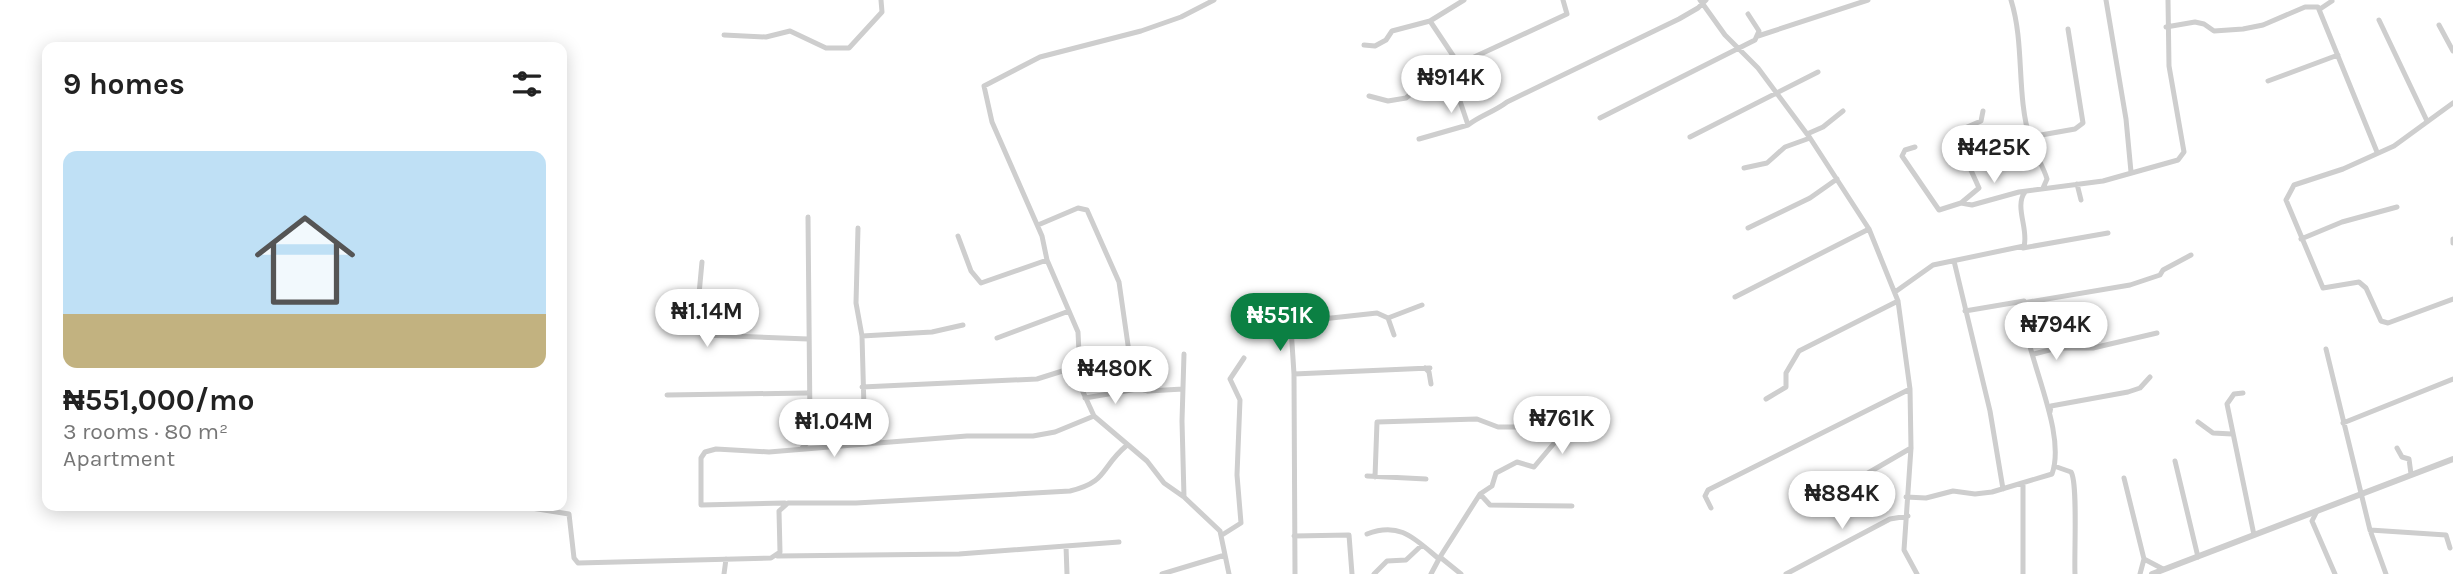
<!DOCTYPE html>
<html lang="en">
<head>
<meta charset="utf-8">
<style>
	body { margin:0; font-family:Karla,sans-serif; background:#f2f2f2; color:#222; height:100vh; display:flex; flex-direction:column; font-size:26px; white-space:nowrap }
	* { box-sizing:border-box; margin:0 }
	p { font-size:23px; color:#767676 }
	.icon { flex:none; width:38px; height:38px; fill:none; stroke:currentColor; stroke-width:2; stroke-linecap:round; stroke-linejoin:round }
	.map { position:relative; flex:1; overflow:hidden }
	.drawer { position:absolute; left:42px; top:42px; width:525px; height:469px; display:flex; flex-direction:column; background:#fff; border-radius:14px; box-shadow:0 4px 18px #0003 }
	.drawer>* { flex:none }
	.price { position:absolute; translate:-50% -60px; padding:0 16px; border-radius:24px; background:#fff; color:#222; font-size:23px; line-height:46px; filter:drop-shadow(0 2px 4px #0008) }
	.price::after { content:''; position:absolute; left:50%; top:42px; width:21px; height:16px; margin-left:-10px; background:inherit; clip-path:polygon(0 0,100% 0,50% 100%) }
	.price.current { background:#0b8043; color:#fff }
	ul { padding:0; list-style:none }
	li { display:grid; align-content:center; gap:14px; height:371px; padding:0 21px }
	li+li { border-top:2px solid #e0e0e0 }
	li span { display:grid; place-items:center; height:217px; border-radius:14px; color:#555 }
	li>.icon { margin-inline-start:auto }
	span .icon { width:126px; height:126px; fill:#fffc; stroke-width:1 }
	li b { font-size:30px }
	h2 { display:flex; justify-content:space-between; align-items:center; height:84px; padding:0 21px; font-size:30px }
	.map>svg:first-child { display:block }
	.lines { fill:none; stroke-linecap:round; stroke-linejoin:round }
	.minor { stroke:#cecece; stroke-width:5 }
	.tertiary { stroke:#cecece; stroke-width:6 }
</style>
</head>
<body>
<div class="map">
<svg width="2453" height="574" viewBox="0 0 2453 574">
	<rect width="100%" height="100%" fill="#fff"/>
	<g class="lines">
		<path class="minor" d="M1214,0L1181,17L1141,31L1040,57L984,86L992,122L1042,236L1047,260L1078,332L1079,353L1072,368L1094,416L1147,461L1164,483L1184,497L1220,531L1229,574
			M1700,0L1725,35L1758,68L1810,138L1869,229L1898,301L1910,389L1911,448L1904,550L1917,574
			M2011,0C2025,45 2016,94 2030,139C2034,153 2043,165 2047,179L2043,188
			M2106,0L2126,119L2131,172
			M2320,9L2332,1
			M2379,20L2427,121
			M1430,21L1460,66
			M2439,25L2453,51
			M2166,27L2195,22L2204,24L2214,31L2243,29L2263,25L2305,7H2318L2377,152
			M724,35L766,37L790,31L826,48H849L882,12L881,0
			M1758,36L1868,0
			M1364,45L1375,46L1386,40L1392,31L1430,21L1464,0
			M2268,81L2338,55
			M1369,96L1388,101L1406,98L1431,77L1567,14L1563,0
			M2453,103L2394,146L2343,169L2294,185L2286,200L2323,288L2359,282L2366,288L2381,321L2388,323L2453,299
			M1600,118L1755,40L1759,31L1748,14
			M1468,125C1481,115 1494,112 1507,102L1679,19L1698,8L1706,0
			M1807,134L1823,127L1843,111
			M1690,137L1818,72
			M2030,137L2075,129L2083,123L2068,29
			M1419,139L1468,125L1457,92L1444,73
			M1915,147L1905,150L1902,156L1939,210L1961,203L1979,188L1965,157L1949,141L1958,131L1981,121L1983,111
			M1744,168L1767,163L1785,147L1810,138
			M2077,184L2081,200
			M1961,203L1972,205L2019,192L2103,181L2178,160L2184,152L2169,66L2168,0
			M1038,225L1078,208L1087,210L1119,282L1134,387L1148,391L1183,389
			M858,228L856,303L862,336
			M1748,228L1810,198L1837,179
			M958,236L971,271L981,283L1047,260
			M2301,239L2342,222L2397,207
			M2453,239V243
			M2023,248L2108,233
			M1954,261L1990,411L2003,489
			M702,262L699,294L702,335L808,339
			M1895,292L1933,265L2024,246C2029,230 2014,206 2025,192
			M1735,297L1869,229
			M1422,305L1388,318L1377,313L1295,322L1291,328L1294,374L1430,368
			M1965,311L2024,301
			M1388,318L1394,335
			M963,325L932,332L862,336L865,444L967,436H1033L1055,432L1094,416
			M997,338L1069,311
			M2326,349L2370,530L2386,574
			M2034,354L2057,348H2093L2157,333
			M1425,368L1429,372L1431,384
			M1294,374L1295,574
			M862,387L1037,379L1072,368
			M2243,393L2234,394L2227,404L2254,535
			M667,395L807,393
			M1085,398L1137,389
			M1766,399L1786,387V373L1799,351L1898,301
			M2050,412L2051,406L2128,392L2140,388L2150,377
			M2198,422L2213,433L2232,434
			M2343,423L2453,379
			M1561,435L1583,438
			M802,448L808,442L810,422L808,217
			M2397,448L2402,457L2409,459L2411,474
			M2175,461L2198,557
			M2054,466L2071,472C2078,482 2074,554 2075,574
			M1868,473L1911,448
			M1367,476L1426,479
			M1375,477L1377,422L1477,419L1498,427H1529L1561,435L1534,467L1517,462L1496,473L1492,486L1480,494L1440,557
			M2124,478L2144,559L2140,574
			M2023,483V574
			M1480,494L1490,505L1572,506
			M1184,497L1182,421L1184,354
			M1906,497L1926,498L1953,491L1975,494L1992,492L2052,474C2068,429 2021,349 2023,303L2130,285L2160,275L2163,270L2191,255
			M785,503L701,505V458L705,452L716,449L769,452L865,444
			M519,506L569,514L574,558L578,563L771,558L780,552L779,511L788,503H856L1070,491C1108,482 1100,468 1126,446
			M1711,508L1705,496L1708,490L1910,389
			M2316,513L2312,521L2335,574
			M2370,530L2446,535L2450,548
			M1367,534C1400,521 1415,539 1439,559
			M1222,535L1241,523L1237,475L1240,400L1230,379L1244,358
			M1294,536L1349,535L1352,574
			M1066,546L1067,574
			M777,556L959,554L1119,542
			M2144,559L2163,569
			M724,574L726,559
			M1162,574L1225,555
			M1374,574L1387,561L1406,560L1422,545
			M1431,574L1440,557L1461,574
			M1786,574L1890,519L1908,516"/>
		<path class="tertiary" d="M2152,574L2453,459"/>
	</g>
</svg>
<b class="price" style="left:1451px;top:115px">₦914K</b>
<b class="price" style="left:1994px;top:185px">₦425K</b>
<b class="price" style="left:707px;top:349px">₦1.14M</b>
<b class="price current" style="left:1280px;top:353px">₦551K</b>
<b class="price" style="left:2056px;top:362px">₦794K</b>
<b class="price" style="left:1115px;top:406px">₦480K</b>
<b class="price" style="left:1562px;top:456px">₦761K</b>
<b class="price" style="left:834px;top:459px">₦1.04M</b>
<b class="price" style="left:1842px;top:531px">₦884K</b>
<section class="drawer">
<h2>9 homes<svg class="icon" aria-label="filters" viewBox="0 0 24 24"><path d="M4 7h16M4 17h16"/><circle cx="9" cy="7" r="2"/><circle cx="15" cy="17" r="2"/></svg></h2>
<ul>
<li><span style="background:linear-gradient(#bfe0f5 75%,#c2b280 0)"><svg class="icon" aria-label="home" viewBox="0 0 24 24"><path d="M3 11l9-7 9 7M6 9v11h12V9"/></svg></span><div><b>₦551,000/mo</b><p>3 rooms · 80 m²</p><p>Apartment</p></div></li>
</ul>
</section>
</div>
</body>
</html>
